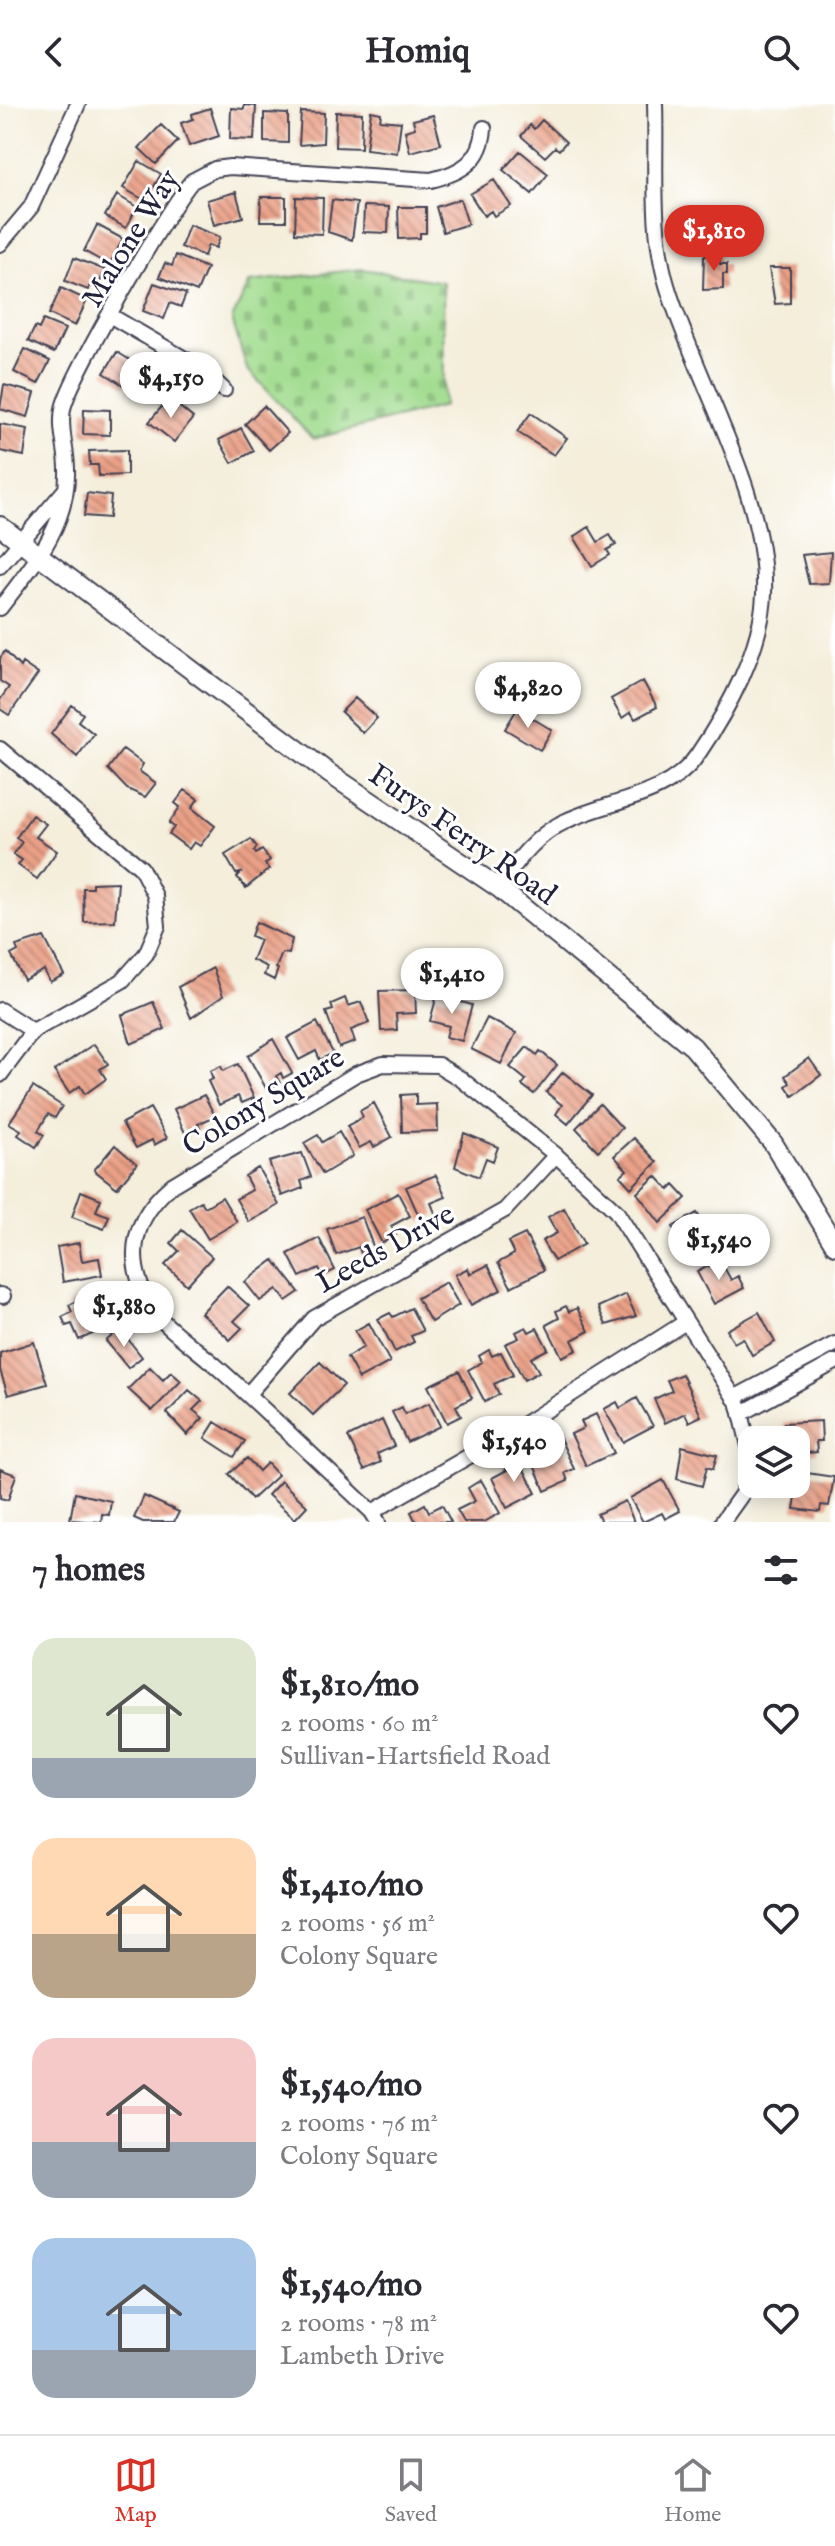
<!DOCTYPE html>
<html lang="en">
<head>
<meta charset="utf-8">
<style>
	body { margin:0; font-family:"IM FELL English",serif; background:#f7f7f7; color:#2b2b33; height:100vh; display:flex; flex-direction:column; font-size:30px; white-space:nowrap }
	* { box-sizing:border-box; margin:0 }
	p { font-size:26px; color:#7c7c81 }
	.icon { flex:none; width:44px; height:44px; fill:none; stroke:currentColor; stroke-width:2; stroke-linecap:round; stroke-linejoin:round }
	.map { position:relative; height:1418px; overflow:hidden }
	.sheet { display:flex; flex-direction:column; background:#fff; flex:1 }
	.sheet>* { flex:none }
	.buttons { position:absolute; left:738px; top:1322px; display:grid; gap:16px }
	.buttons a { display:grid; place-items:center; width:72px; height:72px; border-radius:16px; background:#fff; box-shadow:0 4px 20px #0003; font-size:40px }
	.price { position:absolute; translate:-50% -68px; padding:0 18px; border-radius:28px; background:#fff; color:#222; font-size:26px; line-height:52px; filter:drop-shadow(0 2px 4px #0008) }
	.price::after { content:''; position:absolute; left:50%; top:48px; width:24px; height:18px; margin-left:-12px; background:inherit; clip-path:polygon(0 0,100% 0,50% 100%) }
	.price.active { background:#d93025; color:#fff }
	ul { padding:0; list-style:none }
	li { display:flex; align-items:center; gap:24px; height:200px; padding:0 32px }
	li span { display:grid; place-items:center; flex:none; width:224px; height:160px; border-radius:24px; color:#555 }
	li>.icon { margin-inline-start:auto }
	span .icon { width:96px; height:96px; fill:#fffc; stroke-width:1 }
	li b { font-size:34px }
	h2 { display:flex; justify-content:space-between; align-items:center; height:96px; padding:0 32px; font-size:34px }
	header { display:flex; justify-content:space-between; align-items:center; height:104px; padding:0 32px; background:#fff; font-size:36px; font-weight:700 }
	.tabs { display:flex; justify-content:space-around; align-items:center; height:112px; border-top:2px solid #e1e1e2; background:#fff; font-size:22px; color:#7c7c81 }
	.tabs a { display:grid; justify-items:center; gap:4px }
	.tabs .active { color:#d93025 }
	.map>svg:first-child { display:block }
	.cemetery { fill:url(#cemetery-stones); stroke:#627f65; stroke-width:2 }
	.building { fill:url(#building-back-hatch) }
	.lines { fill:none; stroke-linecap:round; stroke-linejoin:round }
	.minor-casing { stroke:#424153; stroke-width:18 }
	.secondary-casing { stroke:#424153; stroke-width:22 }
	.minor { stroke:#fff; stroke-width:14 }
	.secondary { stroke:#fff; stroke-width:18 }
	.labels { text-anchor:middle; stroke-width:6; stroke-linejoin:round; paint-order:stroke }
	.street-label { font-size:30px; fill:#22223b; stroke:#fff }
</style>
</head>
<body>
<header><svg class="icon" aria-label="back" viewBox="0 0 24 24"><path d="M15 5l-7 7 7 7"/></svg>Homiq<svg class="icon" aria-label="search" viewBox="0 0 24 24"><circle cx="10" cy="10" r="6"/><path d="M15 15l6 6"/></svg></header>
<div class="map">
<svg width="835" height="1418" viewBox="0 0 835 1418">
	<defs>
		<pattern id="cemetery-stones" width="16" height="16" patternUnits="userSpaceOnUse" patternTransform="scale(2)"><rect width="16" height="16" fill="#a1dc8f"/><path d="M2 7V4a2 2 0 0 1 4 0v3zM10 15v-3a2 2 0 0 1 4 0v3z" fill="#8abc7c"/></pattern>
		<pattern id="building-back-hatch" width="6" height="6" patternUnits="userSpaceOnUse" patternTransform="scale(2)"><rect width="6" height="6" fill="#eaa086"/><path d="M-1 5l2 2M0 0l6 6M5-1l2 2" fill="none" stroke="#bd826f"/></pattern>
	</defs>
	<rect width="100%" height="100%" fill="#fff"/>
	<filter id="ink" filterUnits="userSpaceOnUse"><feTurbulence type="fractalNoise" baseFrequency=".0125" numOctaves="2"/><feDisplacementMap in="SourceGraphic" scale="16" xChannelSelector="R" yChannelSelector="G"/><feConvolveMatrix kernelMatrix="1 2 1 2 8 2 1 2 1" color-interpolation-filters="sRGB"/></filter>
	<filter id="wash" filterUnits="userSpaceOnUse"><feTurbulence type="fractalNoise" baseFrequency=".006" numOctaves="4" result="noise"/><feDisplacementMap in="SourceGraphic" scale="32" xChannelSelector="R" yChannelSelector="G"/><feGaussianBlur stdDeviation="1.8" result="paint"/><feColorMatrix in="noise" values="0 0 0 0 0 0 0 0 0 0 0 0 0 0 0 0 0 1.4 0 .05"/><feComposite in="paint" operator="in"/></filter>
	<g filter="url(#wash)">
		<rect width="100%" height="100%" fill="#f4eedb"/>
		<path class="cemetery" d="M362,165L443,178L444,302L313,335L247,265L232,215L250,178Z"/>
		<g id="blocks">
			<path class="building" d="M244,1L256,2L254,36L230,35L231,4L244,5Z
				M210,4L219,32L189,42L181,19L193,15L192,10Z
				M371,7L381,9L380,16L401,18L397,49L366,45Z
				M301,8L324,9L323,39L299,41Z
				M336,8L362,9L361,44L335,43Z
				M264,9L288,10V39L264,38Z
				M433,11L441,40L410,48L405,27L415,24L413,16Z
				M542,16L566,38L559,46L555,43L545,53L521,32L530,21L534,25Z
				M161,21L178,37L156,60L139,44Z
				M520,47L548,70L532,90L503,66Z
				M139,57L161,70L146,97L123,84Z
				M494,76L511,102L494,112L491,107L484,112L470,90Z
				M236,88L243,113L214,121L207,96Z
				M117,91L137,103L126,124L105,112Z
				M261,93H286V117H260Z
				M296,93L323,94L322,130L295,129Z
				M460,95L468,120L443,128L436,103Z
				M332,96L357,99L352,136L328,128Z
				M364,102L389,103L388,129L363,128Z
				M398,103H426V129H420V134L399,135Z
				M97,121L123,135L109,161L84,147Z
				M189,121L220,133L216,144L208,141L204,152L181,143Z
				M176,151L207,164L197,188L159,173L165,159L172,162Z
				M719,151L720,160H727V170H723V185L703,186L704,152Z
				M74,154L105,166L100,178L93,175L88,186L65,177Z
				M769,164H790V199L775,200Z
				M154,179L186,190L181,203L170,199L164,215L143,207Z
				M61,184L87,196L75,222L49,210Z
				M43,216L65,225L54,249L28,237L35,223L39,225Z
				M25,245L50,257L38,280L14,268Z
				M117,248L138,261L125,282L104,269Z
				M4,281L35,289L28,313L0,305Z
				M169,294L193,314L174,338L149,318Z
				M264,302L288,329L269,346L245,320Z
				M84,305L110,306V331L83,330Z
				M531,309L567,334L554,351L517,328Z
				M0,320L28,325L24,352L0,347Z
				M241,324L254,347L232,359L219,336Z
				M127,346V371L99,372L98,361H90L89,347Z
				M87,389L111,392L109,414L84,412Z
				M589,423L598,438L610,431L616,441L607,446L610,451L592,462L574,433Z
				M831,448L829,479L809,480L802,451Z
				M5,547L20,563L22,559L38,570L9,611L0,605V596L9,583L0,577V554Z
				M643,577L657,603L635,615L631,608L622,614L611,595Z
				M355,594L377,614L363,629L341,608Z
				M72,601L83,610L78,617L94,630L77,653L51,630Z
				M517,605L552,626L540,646L505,625Z
				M123,645L143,660L139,667L156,679L145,693L127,685L108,665Z
				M185,686L198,695L192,704L215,722L200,742L194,738L189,745L169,730L174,723L169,719L180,703L175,699Z
				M32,711L46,720L36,733L57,747L37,775L18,761L22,756L13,750L22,738L16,734Z
				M251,735L257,743L254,747L256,750L262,746L270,756L265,760L269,765L246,784L237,773L241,769L236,770L225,751Z
				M118,778L115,817L84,818L83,784H92V779Z
				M256,818L292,835L289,850L282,849L276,864L278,865L274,876L264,871L267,863L252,856L260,836L251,832Z
				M44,833L64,871L50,878L44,866L24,876L11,851L18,847L16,842Z
				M213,864L223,892L191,914L178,883Z
				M415,886L416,909L396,910L397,926L381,927L379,887Z
				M437,891L472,901L462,937L446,933L449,922L430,917Z
				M345,894L348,902L361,898L369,919L351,926L355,938L339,944L326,908L333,906L331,900Z
				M153,898L165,925L131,940L122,911Z
				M487,914L516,929L501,960L471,945Z
				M317,918L333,949L320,956L316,947L299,956L287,934Z
				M273,935L292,969L283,974L281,969L276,972L280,979L267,986L248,952Z
				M94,940L108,960L100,965L106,975L85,990L80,982L69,989L54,967Z
				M527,943L537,951L540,947L557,961L534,990L522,981L526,976L510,963Z
				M809,954L821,971L793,992L786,982L790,979L785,972Z
				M238,960L254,994L242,999L238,992L219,1001L208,977L213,975L210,967L221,962L223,967Z
				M563,968L592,991L568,1020L556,1010L562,1001L546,988Z
				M33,983L62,1002L55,1014L48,1010L38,1027L44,1031L36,1043L18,1031L21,1026L9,1019Z
				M416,990V1001L437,1000L438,1027L402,1028L401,991Z
				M204,991L215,1012L198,1020L200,1025L186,1031L174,1005Z
				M374,999L392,1033L374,1043L371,1038L359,1044L347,1022L363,1013L360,1007Z
				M600,1000L622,1024L598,1047L576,1024Z
				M150,1004L167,1034L154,1041L152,1036L136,1044L122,1019Z
				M339,1028L353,1052L323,1070L304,1039L318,1031L322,1038Z
				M464,1029L498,1043L493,1057L486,1054L479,1073L455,1063Z
				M634,1034L657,1058L631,1084L620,1072L627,1066L614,1052Z
				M115,1041L137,1060L117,1084L94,1066Z
				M302,1049L311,1073L301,1077L303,1084L282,1092L269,1058Z
				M258,1064L279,1101L249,1118L236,1095L252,1086L245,1072Z
				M436,1071L446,1093L431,1099L436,1111L421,1117L406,1083Z
				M656,1072L669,1086L674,1081L686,1094L660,1119L637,1089Z
				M81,1087L101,1095L96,1107L109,1112L104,1125L72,1113Z
				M398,1089L410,1112L391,1122L396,1131L382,1139L365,1106Z
				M222,1093L237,1118L208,1135L189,1104L201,1097L205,1103Z
				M564,1104L584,1140L554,1157L542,1137L557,1129L548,1113Z
				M697,1109L715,1141L685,1158L678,1145L683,1142L673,1123Z
				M362,1113L374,1145L361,1150L359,1143L336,1151L327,1125Z
				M182,1126L212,1153L187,1181L165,1161L179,1147L171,1139Z
				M525,1130L544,1166L511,1183L498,1159L514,1150L508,1138Z
				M319,1134L335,1166L323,1172L319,1164L300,1173L288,1150Z
				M79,1139L82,1157L99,1154L102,1171L63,1178L57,1143Z
				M274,1156L299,1188L286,1197L277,1185L260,1197L245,1178Z
				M720,1156L731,1176L738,1172L744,1184L714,1200L697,1168Z
				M488,1161L501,1186L471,1201L455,1171L468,1164L470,1170Z
				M446,1178L459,1201L431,1218L417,1194Z
				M227,1182L249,1202L234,1217L242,1224L230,1236L201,1209Z
				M93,1190L108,1223L79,1236L72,1220L66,1222L62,1213L72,1208L69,1201Z
				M626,1190L636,1212L606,1221L598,1203Z
				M566,1202L569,1208L577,1204L589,1227L572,1236L577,1246L562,1253L546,1221L559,1214L556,1207Z
				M411,1204L423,1227L411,1232L414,1238L395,1248L378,1215L390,1209L393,1213Z
				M759,1208L775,1238L752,1251L743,1234L734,1239L727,1226Z
				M369,1219L390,1258L359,1275L347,1253L364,1243L355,1227Z
				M526,1223L529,1228L537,1224L548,1245L531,1254L539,1268L524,1276L505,1240L519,1234L516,1228Z
				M120,1225L142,1253L128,1264L106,1237Z
				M34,1238L47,1280L8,1291L0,1266V1249Z
				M489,1246L492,1252L501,1248L513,1271L494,1280L499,1290L485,1298L468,1266L482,1258L479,1252Z
				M320,1258L344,1281L313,1311L290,1289Z
				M150,1263L163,1276L171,1268L181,1277L152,1307L128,1285Z
				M459,1267L472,1294L456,1302L461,1312L447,1319L428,1282Z
				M682,1270L701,1312L689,1318L685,1309L665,1319L654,1295L672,1287L667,1276Z
				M189,1286L202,1297L193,1306L203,1314L187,1331L167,1309Z
				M637,1294L653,1322L623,1338L604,1305L617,1298L620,1304Z
				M429,1299L440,1322L407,1338L392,1308L402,1303L405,1310Z
				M596,1310L614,1349L586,1362L571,1330L584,1324L581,1317Z
				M382,1316L394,1342L377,1350L381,1358L364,1366L348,1333Z
				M821,1317L822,1337H816L817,1348L796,1350V1336H785L784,1319Z
				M215,1318L245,1337L234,1353L205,1334Z
				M559,1332L574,1365L565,1369L568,1377L545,1387L531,1354L547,1347L543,1339Z
				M682,1342L717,1351L713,1365L707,1363L702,1382L677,1375Z
				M247,1354L259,1367L267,1359L278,1371L252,1395L229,1370Z
				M518,1354L536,1389L507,1404L492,1374L507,1366L504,1361Z
				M0,1365L16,1371L8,1396L0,1394Z
				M800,1368L834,1373L829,1402L821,1401L820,1408L794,1405Z
				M481,1376L500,1409L484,1418H464L457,1406L475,1397L468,1384Z
				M663,1376L680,1407L665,1415L662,1409L643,1418L630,1394Z
				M281,1377L307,1402L295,1415L268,1391Z
				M75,1389L111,1397L109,1411L102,1410L101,1418L70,1416Z
				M144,1392L179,1408L174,1418H143L134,1414Z
				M625,1397L634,1418H601L597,1410Z
				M425,1400L429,1408L442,1401L451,1418H416L411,1408Z"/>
		</g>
	</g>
	<g filter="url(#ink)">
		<use href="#blocks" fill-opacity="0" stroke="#424153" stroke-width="2"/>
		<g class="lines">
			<defs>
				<path id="minor" d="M0,140L31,103L78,0
					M111,212L202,265L224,286
					M0,462L65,386
					M0,504C33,461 69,421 67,365C67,344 59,326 63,305C68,276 171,100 192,77L215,65L230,63L431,76C461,69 482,57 484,24
					M0,645L141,764L155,792L158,822L146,850L122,877L33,927L0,906
					M499,784C515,758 537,730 566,717C610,696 669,694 698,650C728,606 762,544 764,490C768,392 695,275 667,181C650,124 657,58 655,0
					M0,971L33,927
					M0,1191L3,1192
					M248,1290L314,1214L505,1106L556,1051
					M734,1294L835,1240
					M741,1310L835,1258
					M372,1408L523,1321L684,1219
					M378,1418L372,1408C320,1359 269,1309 216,1262C198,1246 159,1219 149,1200C124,1153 133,1114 172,1081L356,970L383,960L438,961L461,975L556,1051L616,1107L739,1301L751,1350L749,1370L742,1390L722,1418"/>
				<path id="secondary" d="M0,422L330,670L499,784L693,943L773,1039L835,1141"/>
			</defs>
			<use href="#minor" class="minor-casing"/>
			<use href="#secondary" class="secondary-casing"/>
			<use href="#minor" class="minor"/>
			<use href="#secondary" class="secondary"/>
		</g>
	</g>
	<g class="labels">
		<g class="street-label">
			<text transform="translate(130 134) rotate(-58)" y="10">Malone Way</text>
			<text transform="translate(463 730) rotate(35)" y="10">Furys Ferry Road</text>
			<text transform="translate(263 997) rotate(-31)" y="10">Colony Square</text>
			<text transform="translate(385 1144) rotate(-29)" y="10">Leeds Drive</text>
		</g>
	</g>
</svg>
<div class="buttons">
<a><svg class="icon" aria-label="layers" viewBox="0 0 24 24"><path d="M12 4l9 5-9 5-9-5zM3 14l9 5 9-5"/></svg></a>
</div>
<b class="price active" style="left:714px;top:169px">$1,810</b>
<b class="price" style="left:171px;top:316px">$4,150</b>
<b class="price" style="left:528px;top:626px">$4,820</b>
<b class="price" style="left:452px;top:912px">$1,410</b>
<b class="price" style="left:719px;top:1178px">$1,540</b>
<b class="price" style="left:124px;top:1245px">$1,880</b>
<b class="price" style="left:514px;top:1380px">$1,540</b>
</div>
<section class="sheet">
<h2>7 homes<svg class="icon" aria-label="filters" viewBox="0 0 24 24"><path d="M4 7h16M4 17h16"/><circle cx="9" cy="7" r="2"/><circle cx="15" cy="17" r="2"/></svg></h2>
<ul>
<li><span style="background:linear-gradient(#dfe7d0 75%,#9aa5b1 0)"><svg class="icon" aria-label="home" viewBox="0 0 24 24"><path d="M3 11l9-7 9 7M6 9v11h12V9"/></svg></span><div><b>$1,810/mo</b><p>2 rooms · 60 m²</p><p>Sullivan-Hartsfield Road</p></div><svg class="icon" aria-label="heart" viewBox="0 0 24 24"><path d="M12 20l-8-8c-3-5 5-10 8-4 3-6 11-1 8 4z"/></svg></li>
<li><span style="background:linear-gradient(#ffd9b3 60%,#b9a48a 0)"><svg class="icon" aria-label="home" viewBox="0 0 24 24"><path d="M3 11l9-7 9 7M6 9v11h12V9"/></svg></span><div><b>$1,410/mo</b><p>2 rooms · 56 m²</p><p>Colony Square</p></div><svg class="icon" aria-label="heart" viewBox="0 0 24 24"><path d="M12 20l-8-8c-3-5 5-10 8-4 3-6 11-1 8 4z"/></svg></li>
<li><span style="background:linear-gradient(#f6c9c9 65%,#9aa5b1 0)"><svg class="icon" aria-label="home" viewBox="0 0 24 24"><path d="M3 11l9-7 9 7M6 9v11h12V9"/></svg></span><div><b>$1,540/mo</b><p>2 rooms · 76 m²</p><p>Colony Square</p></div><svg class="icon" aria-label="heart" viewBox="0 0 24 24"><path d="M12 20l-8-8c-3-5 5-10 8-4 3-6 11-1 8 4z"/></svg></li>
<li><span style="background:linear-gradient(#a9c7e8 70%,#9aa5b1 0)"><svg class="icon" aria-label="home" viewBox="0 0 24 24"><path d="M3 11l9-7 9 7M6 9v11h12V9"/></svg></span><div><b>$1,540/mo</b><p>2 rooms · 78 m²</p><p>Lambeth Drive</p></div><svg class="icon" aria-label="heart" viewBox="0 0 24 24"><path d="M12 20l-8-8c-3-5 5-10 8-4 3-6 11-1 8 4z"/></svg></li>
</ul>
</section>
<nav class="tabs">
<a class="active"><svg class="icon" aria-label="map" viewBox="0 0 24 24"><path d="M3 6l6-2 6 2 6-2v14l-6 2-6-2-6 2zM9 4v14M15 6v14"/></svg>Map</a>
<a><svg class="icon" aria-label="saved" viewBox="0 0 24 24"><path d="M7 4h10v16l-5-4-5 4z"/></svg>Saved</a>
<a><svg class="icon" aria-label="home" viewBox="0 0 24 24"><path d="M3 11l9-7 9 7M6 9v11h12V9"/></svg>Home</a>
</nav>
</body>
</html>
